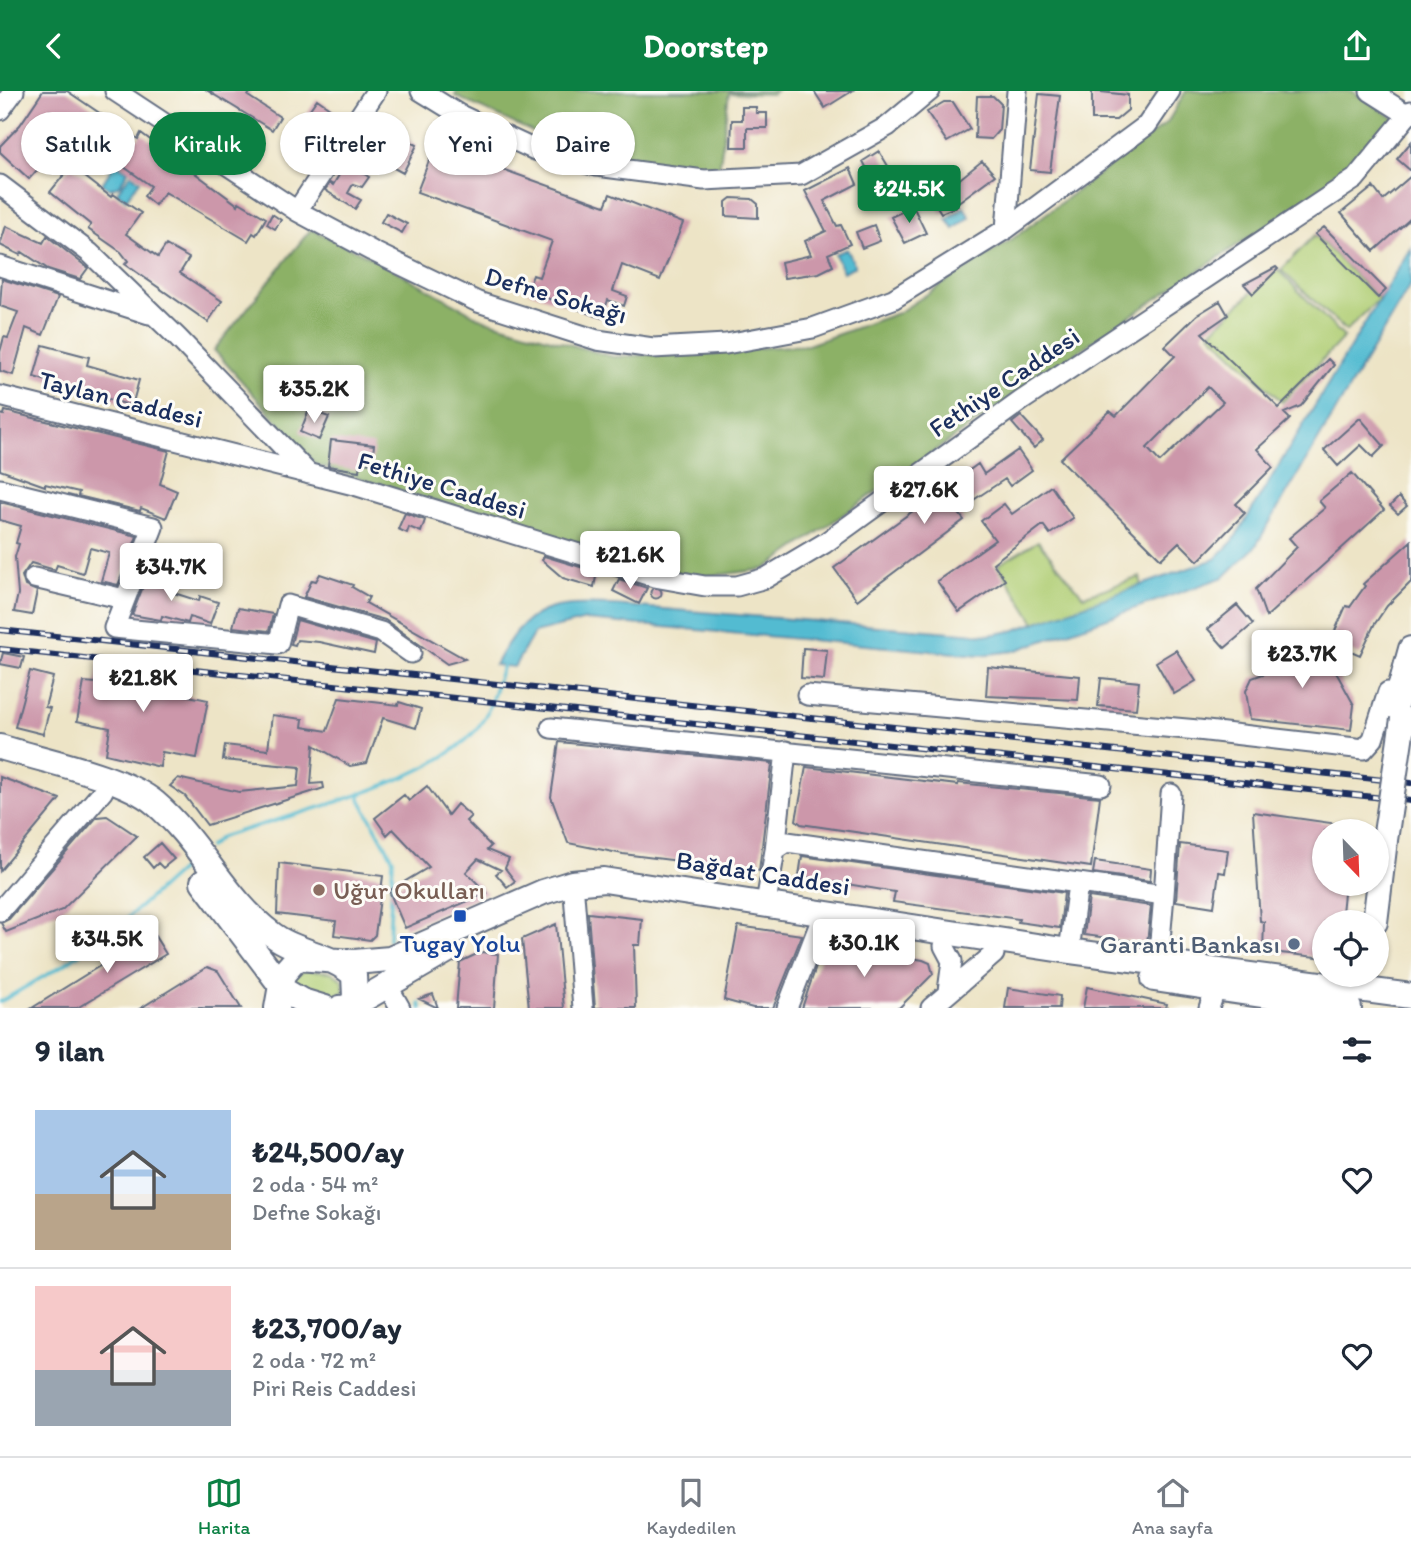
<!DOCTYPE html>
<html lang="tr">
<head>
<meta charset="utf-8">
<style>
	body { margin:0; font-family:Itim,sans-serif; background:#f2f2f3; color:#1f2937; height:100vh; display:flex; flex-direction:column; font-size:26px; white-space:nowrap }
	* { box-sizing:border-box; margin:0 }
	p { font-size:23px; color:#747a83 }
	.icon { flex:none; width:38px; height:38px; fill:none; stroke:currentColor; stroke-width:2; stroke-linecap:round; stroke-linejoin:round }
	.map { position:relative; height:917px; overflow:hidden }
	.panel { display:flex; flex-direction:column; background:#fff; flex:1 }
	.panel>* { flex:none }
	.guide { position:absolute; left:21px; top:21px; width:700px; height:63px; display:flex; gap:14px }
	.needle { width:46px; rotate:157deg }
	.tools { position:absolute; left:1312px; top:728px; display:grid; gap:14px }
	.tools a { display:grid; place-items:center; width:77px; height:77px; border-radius:50%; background:#fff; box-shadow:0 2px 5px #0004; font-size:35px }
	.price { position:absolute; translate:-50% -60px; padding:0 16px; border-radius:7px; background:#fff; color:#222; font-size:23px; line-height:46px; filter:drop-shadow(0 2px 4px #0008) }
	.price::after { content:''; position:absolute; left:50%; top:42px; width:21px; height:16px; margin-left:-10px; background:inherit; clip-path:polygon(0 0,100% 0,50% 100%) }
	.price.active { background:#0b8043; color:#fff }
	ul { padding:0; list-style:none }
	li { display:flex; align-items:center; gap:21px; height:175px; padding:0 35px }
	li+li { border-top:2px solid #e0e1e3 }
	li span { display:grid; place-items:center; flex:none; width:196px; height:140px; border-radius:0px; color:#555 }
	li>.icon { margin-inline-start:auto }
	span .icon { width:84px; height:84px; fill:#fffc; stroke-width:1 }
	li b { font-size:30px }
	h2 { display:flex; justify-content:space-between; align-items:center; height:84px; padding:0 35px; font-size:30px }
	.tag { padding:0 24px; border-radius:32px; background:#fff; box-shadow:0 2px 5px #0004; font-size:24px; line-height:63px }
	.tag.active { background:#0b8043; color:#fff }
	header { display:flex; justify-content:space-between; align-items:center; height:91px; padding:0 35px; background:#0b8043; color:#fff; font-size:32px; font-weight:700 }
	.tabs { display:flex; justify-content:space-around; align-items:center; height:98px; border-top:2px solid #e0e1e3; background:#fff; font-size:19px; color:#747a83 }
	.tabs a { display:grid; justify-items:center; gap:4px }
	.tabs .active { color:#0b8043 }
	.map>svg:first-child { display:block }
	.green { fill:#b0ce75; stroke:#667e6a; stroke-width:2 }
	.forest { fill:#8cb166; stroke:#547062; stroke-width:2 }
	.water { fill:#53bbd1; stroke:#377598; stroke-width:2 }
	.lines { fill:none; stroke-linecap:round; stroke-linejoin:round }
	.stream { stroke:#53bbd1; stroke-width:3.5 }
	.building { fill:#cc97aa; fill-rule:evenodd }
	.minor-casing { stroke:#646e82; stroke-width:23 }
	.major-casing { stroke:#646e82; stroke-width:28 }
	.minor { stroke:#fff; stroke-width:19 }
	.major { stroke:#fff; stroke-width:24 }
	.rail-casing { stroke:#1b2f5e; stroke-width:6 }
	.rail { stroke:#fdfcf7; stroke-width:3.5; stroke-dasharray:10; stroke-linecap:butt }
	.major-bridge-casing { stroke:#646e82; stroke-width:28; stroke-linecap:butt }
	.major-bridge { stroke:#fff; stroke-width:24 }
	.education-dot { fill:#8d6e63; stroke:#fdfcf7; stroke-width:2.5 }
	.transit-dot { fill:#1a4fb4; stroke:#fdfcf7; stroke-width:2.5 }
	.service-dot { fill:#5c6f8a; stroke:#fdfcf7; stroke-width:2.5 }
	.labels { text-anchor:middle; stroke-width:6; stroke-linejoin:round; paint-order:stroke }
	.street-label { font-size:26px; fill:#1b2f5e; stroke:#fdfcf7 }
	.education-label { font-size:26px; fill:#785e54; stroke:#fdfcf7; text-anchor:start }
	.transit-label { font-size:26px; fill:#164399; stroke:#fdfcf7 }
	.service-label { font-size:26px; fill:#4e5e75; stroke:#fdfcf7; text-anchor:end }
</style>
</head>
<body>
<header><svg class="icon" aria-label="back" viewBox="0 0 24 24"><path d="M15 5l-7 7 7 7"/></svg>Doorstep<svg class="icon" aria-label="share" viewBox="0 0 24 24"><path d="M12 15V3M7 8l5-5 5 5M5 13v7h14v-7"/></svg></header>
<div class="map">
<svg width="1411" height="917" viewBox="0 0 1411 917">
	<rect width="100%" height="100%" fill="#fdfcf7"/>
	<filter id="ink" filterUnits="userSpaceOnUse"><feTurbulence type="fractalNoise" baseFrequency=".0143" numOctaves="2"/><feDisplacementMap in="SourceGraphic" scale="14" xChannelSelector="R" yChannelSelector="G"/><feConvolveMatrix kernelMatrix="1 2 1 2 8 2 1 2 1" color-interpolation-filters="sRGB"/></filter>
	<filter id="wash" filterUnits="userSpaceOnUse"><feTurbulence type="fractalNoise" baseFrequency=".00686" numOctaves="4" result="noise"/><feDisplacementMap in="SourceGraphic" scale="28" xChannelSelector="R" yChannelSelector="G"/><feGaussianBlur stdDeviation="1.57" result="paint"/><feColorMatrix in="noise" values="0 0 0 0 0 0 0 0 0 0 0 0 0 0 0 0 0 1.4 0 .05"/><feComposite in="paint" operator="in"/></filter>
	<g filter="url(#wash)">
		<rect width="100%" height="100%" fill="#ede4c6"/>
		<path class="green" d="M1315,144L1379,208L1346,240L1281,179Z
			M1276,177L1344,246L1282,311L1210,242Z
			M1038,450L1083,505L1140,486L1142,495L1035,532L998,474Z
			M306,879L331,881L343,889L344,901L328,907L296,899L292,885Z"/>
		<path class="forest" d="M457,0H776L772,3L729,2L718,88L576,61L455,5Z
			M1186,0H1352L1395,28L1352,78L1090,252L765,478L701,486L663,480L316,374L214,259L311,138L376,169L482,228L613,266L808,254L898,222L1015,146L1167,32Z"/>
		<path class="water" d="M59,34L76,46L69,56L52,47Z
			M115,72L128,80L120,94L110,98L102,93Z
			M131,83L140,90L126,108L117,101Z
			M964,116L970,126L954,138L947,128Z
			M1411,156V193L1255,456L1224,486L1014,560L981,564L943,561L586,529L534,542L514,576L495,574C527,514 549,512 613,514L989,544L1012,540L1215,468L1233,450Z
			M847,158L855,175L843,181L835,163Z"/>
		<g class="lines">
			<path class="stream" d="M360,702V708L393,768L389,849
				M209,756L221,746C289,724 438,691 479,635C494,615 494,592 505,571
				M0,911L65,873L124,830L194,767
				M420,913L421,917"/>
		</g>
		<g id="blocks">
			<path class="building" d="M43,0H67L138,48L141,42L238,114L239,111L266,127L256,144L253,142L248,150L165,101L155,114L144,105L151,95L117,71L120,67L50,20L30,50L48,67L29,88L0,61V55L20,34Z
				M208,0H251L248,5L280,26L272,39Z
				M814,0H852L825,17Z
				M1092,0L1128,4V19L1116,29H1092Z
				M1039,3L1060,5L1050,81L1030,79Z
				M977,5H993L1001,13L999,39L991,48L975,47Z
				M317,8L344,27L331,47L303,28Z
				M944,11H953L970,38L947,51L927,21Z
				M742,16H756V22H767V37H747V56H731L732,29H742Z
				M398,44L417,54L403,82L383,71Z
				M1411,51V80L1397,68Z
				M435,54L605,115L610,103L683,132L660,189L622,174L613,200L627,205L624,215L608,209L602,227L527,200L533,184L539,186L552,150L417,101Z
				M354,59L369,68L361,81L369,86L362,96L353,93L348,102L361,109L355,118L325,99L330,92L333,94Z
				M879,60L894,85L876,96L863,70Z
				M982,70L995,84L957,112L958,115L941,122L930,104L956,91Z
				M71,75L111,106L113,103L141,122L126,143L158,166L166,154L189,167L180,182L222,210L208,231L125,173L128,170L121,161L88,138L91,134L50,101Z
				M850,77L857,93L824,110L837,135L841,134L850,153L828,163L833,175L819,182L784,187L781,171L811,164L805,150L826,140L805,100Z
				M1411,85V127L1374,160L1341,122L1373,96L1383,109Z
				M731,107L752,108L758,113V127L726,125V111Z
				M913,115L926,142L905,152L891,126Z
				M386,122L407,133L402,142L381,131Z
				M272,123L281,129L275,138L267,133Z
				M874,134L880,150L862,157L856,141Z
				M6,135L43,152L47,145L88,177L80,188L48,178L22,161L20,164L0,154Z
				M1324,136L1386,199L1378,207L1315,143Z
				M1276,176L1278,178L1253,203L1244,193Z
				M2,188L58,206L43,244L26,237L13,284L0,280V261L4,246L8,247L18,221L0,215Z
				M1220,210L1228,224L1202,242L1279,317L1328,268L1334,274L1301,315L1284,322L1290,328L1257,358L1273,376L1236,413L1245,422L1198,470L1179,451L1161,468L1060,368L1110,320L1116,325L1175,265L1165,255L1197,224ZM1208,296L1223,311L1160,371L1147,357Z
				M43,254L89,266L87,274L139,289L132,315L34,286Z
				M309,319L329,326L319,349L300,341Z
				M5,320L169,360L160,393L177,400L166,427L141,417L140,420L78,405L79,401L45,393V395L0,379V323L4,324Z
				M1021,325L1043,349L1034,357L1012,332Z
				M1360,327L1384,355L1373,366L1361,354L1338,375L1324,359Z
				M331,349L374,354L372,372L360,371L359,380L328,375Z
				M1018,359L1032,379L1010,395L1005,388L957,420L964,429L857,509L834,477L978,373L984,383Z
				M1352,382L1384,419L1266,526L1256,498L1297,456L1289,447L1325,417L1319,410Z
				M1051,395L1073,427L1050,443L1043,434L993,472L1005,489L959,521L937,490L995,449L981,430L1004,413L1012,423Z
				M1399,406L1407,415L1398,423L1390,415Z
				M0,411L137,445L118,494L101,490L109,462L90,457L83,482L57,474L55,479L31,472L22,485L25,495L37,500L32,524L14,521L18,503L15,466L19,453L16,452L21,435L0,429Z
				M405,422L425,429L421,441L409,436L407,442L398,438Z
				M1411,450V491L1387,515L1374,534L1360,564L1330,551L1346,515L1350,516L1365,495L1363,493Z
				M544,465L597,481L594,496L563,487L542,469Z
				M148,483L176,493L174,502L199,510L200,505L218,511L210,533L190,526L188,532L162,525L161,529L132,524Z
				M320,483L353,494L352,496L369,506L366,512L465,568L447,573L385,529L304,506L312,489L316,490Z
				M619,488L647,497L639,513L613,500Z
				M650.5 502a5.5 5.5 0 1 1 11 0a5.5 5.5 0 1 1-11 0Z
				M1237,514L1253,533L1225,557L1208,538Z
				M238,517L273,523L269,540L233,536Z
				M297,529L376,552L374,563L319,551L297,549L295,554L291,553Z
				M1315,543L1354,614L1351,639L1250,628L1246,600L1252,587L1279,577L1274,569L1298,549Z
				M803,557L827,559L824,589L801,587Z
				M1176,559L1196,590L1174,603L1156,571Z
				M3,562L24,566L21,577L0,573Z
				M99,572L179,583L174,602L208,609L197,667L162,661L160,676L106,663L110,637L77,630L84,591L96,592Z
				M988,576L1080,585L1078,609L986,605Z
				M30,580L53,586L45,616L50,617L43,643L15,636Z
				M1101,587L1139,591L1136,618L1098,615Z
				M339,607L398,614L399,611L421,618L416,637L383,627L367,672L350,675L314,654L311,693L323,692L324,697L207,734L185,705L170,695L178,687L239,701L298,695L300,676L223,669L225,654L268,659L272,624L303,628L302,636L327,640Z
				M559,651L772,672L759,780L623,763L568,752L551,706Z
				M806,676L958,694V692L1100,706L1091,776L801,733L796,729Z
				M0,686L60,708L0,780Z
				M427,695L448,724L457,713L471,725L466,730L491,755L487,759L509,768L505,777L515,790L507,796L496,783L501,779L478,768L466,781L487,802L405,837L389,800L429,776L393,738L387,744L375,727L404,704L409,710Z
				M1253,721L1345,734V740H1325V793H1345L1341,831H1325V867L1263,860L1264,831L1260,830Z
				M107,725L137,745L62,819L6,841L1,832L9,828L97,726Z
				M160,752L174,768L163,777L158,772L153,777L144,766Z
				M1180,753L1228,759L1225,782L1219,781L1214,816L1176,810Z
				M802,765L1064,802L1060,837L1018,831L1019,828L893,811L895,801L799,785Z
				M1095,770L1151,778L1150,790L1093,782Z
				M279,772L383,785L375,844L370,849L334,844L336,830L277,823Z
				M1089,806L1151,815L1147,852L1084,844Z
				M588,822L642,828L640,854H634L636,917H595Z
				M556,833L564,917H529L522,848Z
				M738,835L802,844L773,917H753L724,909Z
				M153,842L166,863L77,917H32Z
				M832,848L882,862L923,869L930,872L933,883L899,917H802L816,876Z
				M481,861L498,863L494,917H456L460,871Z
				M207,876L218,880L241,917H141Z
				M1087,896L1167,913L1166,917H1083Z
				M1008,897L1060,905L1059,917H1005Z
				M433,903L438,917L419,908Z"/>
		</g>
	</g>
	<g filter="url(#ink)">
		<use href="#blocks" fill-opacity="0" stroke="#646e82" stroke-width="2"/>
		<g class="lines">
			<defs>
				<path id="minor" d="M115,0L297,120L372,160L478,211L597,249L653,257L726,253L813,237L893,208L1006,138L1147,34L1170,0
					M421,0L460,24L535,59L597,75L704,89L801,84L888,35L930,0
					M1370,0L1408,24
					M0,19L14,0
					M0,94L90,162L177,246L309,383
					M297,120L376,0
					M1006,138L1017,0
					M0,175L149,223
					M0,305L354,394L654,486L705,495H737L766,487L825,452L1021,310L1355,88L1411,20
					M0,398L153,436L114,537L278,553L288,514L381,541L411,562
					M34,487L124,508
					M807,604L1198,639L1364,658L1373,648L1388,601
					M551,637L1101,694
					M775,759L786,660
					M574,803L583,917
					M1164,804L1171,703
					M766,812L775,759L787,751L1164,804L1158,872
					M0,820L103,700
					M944,855L952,870L948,900
					M1069,860L1078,793
					M387,894L400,917
					M787,917L820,832
					M931,917L994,863
					M1209,917L1216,896"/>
				<path id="major" d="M1392,627L1411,558
					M0,656C42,669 123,685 155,712C200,750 225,809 273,844C297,862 332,863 354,884L355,906L350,916
					M203,791L285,900L302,910L325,917
					M1375,831L1385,749
					M1154,888L1349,917
					M277,917L283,883L297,867L354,871L390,868L543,801L572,792L604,789L1069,860L1411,905
					M340,917L350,916L450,858"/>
			</defs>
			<use href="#minor" class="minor-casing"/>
			<use href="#major" class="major-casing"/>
			<use href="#minor" class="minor"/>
			<use href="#major" class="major"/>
			<defs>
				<path id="rail" d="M0,539L1411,692
					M0,558L1411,710"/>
			</defs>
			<use href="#rail" class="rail-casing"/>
			<use href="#rail" class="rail"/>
			<defs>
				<path id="major-bridge" d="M1385,749L1403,628"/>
			</defs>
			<use href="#major-bridge" class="major-bridge-casing"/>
			<use href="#major-bridge" class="major-bridge"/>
		</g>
	</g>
	<circle class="education-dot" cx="319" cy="799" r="7"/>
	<rect class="transit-dot" x="453" y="818" width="14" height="14" rx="3.5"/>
	<circle class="service-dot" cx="1294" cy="853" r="7"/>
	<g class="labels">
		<g class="street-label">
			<text transform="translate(556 204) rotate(16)" y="9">Defne Sokağı</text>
			<text transform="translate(1004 291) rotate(-34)" y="9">Fethiye Caddesi</text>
			<text transform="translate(121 308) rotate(14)" y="9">Taylan Caddesi</text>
			<text transform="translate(442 394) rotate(17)" y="9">Fethiye Caddesi</text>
			<text transform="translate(763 782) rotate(9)" y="9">Bağdat Caddesi</text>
		</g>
		<g class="education-label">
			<text x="333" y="808">Uğur Okulları</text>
		</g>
		<g class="transit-label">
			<text x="460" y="861">Tugay Yolu</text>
		</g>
		<g class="service-label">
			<text x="1280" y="862">Garanti Bankası</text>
		</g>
	</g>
</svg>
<div class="tools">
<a><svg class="needle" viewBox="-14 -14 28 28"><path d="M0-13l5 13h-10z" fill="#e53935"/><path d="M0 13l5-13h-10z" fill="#747a83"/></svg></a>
<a><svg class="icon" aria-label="locate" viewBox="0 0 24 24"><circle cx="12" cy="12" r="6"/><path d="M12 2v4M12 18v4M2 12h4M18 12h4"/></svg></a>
</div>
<b class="price active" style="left:909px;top:134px">₺24.5K</b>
<b class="price" style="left:314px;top:334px">₺35.2K</b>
<b class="price" style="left:924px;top:435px">₺27.6K</b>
<b class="price" style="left:630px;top:500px">₺21.6K</b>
<b class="price" style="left:171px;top:512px">₺34.7K</b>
<b class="price" style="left:1302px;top:599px">₺23.7K</b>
<b class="price" style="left:143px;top:623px">₺21.8K</b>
<b class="price" style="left:107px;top:884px">₺34.5K</b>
<b class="price" style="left:864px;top:888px">₺30.1K</b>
<div class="guide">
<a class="tag">Satılık</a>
<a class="tag active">Kiralık</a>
<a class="tag">Filtreler</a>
<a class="tag">Yeni</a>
<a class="tag">Daire</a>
</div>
</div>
<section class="panel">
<h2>9 ilan<svg class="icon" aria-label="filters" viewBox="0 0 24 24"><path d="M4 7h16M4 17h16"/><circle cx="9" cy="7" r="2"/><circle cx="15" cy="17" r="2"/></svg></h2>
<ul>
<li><span style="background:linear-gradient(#a9c7e8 60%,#b9a48a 0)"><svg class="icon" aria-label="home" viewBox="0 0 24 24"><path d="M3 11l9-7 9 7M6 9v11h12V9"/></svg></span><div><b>₺24,500/ay</b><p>2 oda · 54 m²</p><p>Defne Sokağı</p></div><svg class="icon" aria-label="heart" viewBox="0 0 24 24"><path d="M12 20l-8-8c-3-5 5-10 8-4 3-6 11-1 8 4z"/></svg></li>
<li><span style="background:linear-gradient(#f6c9c9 60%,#9aa5b1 0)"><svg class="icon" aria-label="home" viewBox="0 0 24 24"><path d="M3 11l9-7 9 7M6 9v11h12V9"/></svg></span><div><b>₺23,700/ay</b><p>2 oda · 72 m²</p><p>Piri Reis Caddesi</p></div><svg class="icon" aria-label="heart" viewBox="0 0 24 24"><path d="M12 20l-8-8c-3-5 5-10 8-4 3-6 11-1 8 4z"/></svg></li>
</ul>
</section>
<nav class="tabs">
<a class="active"><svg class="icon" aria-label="map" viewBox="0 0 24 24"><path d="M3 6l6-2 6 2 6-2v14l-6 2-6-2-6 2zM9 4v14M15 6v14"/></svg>Harita</a>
<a><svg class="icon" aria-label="saved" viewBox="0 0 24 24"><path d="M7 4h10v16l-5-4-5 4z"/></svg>Kaydedilen</a>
<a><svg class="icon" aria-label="home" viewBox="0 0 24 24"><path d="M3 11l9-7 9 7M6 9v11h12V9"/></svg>Ana sayfa</a>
</nav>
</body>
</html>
